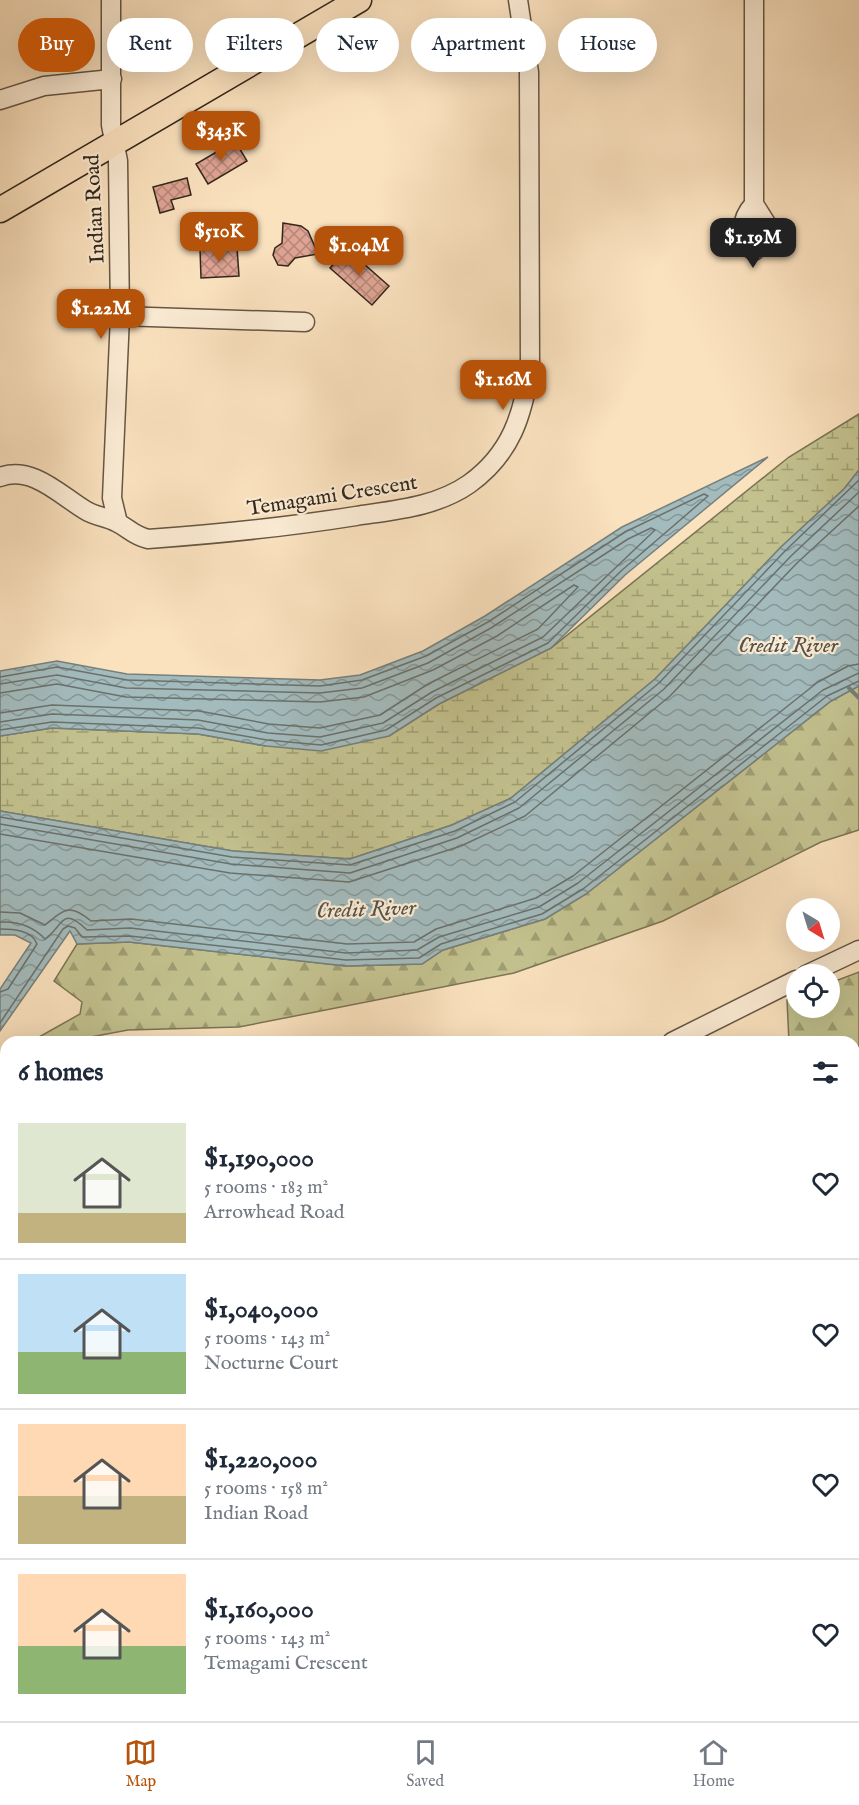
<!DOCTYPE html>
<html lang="en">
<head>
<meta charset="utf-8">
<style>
	body { margin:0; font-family:"IM FELL English",serif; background:#f2f2f3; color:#1f2937; height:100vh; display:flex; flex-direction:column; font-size:22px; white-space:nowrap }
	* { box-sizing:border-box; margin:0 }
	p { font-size:20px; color:#747a83 }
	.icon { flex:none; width:33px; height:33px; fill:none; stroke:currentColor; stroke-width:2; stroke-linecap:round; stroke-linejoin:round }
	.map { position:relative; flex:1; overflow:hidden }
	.panel { position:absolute; left:0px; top:1036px; width:860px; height:686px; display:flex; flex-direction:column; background:#fff; border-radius:18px 18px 0 0; box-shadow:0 6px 24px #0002 }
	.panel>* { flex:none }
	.top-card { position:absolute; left:18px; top:18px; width:824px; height:54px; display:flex; gap:12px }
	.needle { width:39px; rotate:142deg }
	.controls { position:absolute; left:786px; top:898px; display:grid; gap:12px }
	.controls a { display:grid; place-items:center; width:54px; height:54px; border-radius:50%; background:#fff; box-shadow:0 6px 24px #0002; font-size:30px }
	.price { position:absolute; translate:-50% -51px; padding:0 14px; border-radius:12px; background:#b45309; color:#fff; font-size:20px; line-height:39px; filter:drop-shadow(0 2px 3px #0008) }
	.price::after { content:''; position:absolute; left:50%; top:36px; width:18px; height:14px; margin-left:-9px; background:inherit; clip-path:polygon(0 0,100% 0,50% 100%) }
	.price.on { background:#222; color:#fff }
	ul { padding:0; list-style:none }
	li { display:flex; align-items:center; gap:18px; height:150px; padding:0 18px }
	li+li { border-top:2px solid #e0e1e3 }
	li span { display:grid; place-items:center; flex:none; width:168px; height:120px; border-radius:0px; color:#555 }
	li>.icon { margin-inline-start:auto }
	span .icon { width:72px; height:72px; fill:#fffc; stroke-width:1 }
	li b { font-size:26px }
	h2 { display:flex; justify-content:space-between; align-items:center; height:72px; padding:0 18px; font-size:26px }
	.chip { padding:0 21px; border-radius:27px; background:#fff; box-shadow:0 6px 24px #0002; font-size:21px; line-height:54px }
	.chip.on { background:#b45309; color:#fff }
	.tab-bar { display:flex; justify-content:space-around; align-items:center; height:84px; border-top:2px solid #e0e1e3; background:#fff; font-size:16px; color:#747a83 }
	.tab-bar a { display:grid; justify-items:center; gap:3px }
	.tab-bar .on { color:#b45309 }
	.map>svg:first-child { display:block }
	.forest { fill:url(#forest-firs); stroke:#7b7454; stroke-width:1.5 }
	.wetland { fill:url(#wetland-marsh); stroke:#7b7454; stroke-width:1.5 }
	.water { fill:url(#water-waves); stroke:#76807c; stroke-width:1.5 }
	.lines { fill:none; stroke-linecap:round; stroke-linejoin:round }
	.shore { stroke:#6b716c; stroke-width:1.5 }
	.stream { stroke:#76807c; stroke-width:4 }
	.building { fill:url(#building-cross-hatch); stroke:#33271a; stroke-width:1.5 }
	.minor-casing { stroke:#655643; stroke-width:21 }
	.major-casing { stroke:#33271a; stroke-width:27 }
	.minor { stroke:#fcecd5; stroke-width:18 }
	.major { stroke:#fbe2bf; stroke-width:24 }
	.labels { text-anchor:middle; stroke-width:4.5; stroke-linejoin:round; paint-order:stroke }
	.street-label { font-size:21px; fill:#33271a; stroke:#fcecd5 }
	.water-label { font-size:22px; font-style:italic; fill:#55534b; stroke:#fcecd5 }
</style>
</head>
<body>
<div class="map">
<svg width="859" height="1721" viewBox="0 0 859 1721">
	<defs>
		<pattern id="forest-firs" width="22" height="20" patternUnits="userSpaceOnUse" patternTransform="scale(1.5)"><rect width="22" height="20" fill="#c3c28f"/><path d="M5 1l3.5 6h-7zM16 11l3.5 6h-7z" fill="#9f9e74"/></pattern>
		<pattern id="wetland-marsh" width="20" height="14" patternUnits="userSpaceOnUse" patternTransform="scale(1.5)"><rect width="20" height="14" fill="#c3c28f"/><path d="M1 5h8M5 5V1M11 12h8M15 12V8" fill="none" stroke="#9f9e74"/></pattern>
		<pattern id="water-waves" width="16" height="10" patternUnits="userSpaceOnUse" patternTransform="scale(1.5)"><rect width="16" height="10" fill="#a3bbbd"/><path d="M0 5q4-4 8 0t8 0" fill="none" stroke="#859899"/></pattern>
		<pattern id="building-cross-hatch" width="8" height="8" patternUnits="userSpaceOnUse" patternTransform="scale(1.5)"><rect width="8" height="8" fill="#dfa494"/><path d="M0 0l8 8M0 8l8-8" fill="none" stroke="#b58678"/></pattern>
	</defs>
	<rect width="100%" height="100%" fill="#fbe2bf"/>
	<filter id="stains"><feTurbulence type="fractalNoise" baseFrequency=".00333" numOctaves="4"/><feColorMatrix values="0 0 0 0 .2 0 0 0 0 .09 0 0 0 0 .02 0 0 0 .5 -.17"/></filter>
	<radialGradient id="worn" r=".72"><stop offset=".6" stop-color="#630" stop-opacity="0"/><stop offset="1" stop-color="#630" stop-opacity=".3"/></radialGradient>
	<path class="forest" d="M859,686V830L821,842L663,921L514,973L239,1027L128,1030L64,1042H30L80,1014L82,1002L54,981L77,944L129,942L346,966L422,964L443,950L545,919L586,894L831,701Z
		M859,972V1285H854V1042H789L787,1000L796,996V1008H830V983Z"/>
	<path class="wetland" d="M859,414V470L844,489L781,547L655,679L511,798L452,825L350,859L233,851L0,811V736L52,728L198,734L266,746L389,736L439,704L551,648L789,457Z"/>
	<path class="water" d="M768,457L625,575L551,648L439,704L389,736L321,751L266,746L198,734L52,728L0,736V671L57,661L127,674L320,680L360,675L423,651L485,616L622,527Z
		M859,470V686L831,701L586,894L545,919L443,950L422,964L346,966L129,942L77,944L70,931L0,1031V989L31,943L15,935H0V811L233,851L350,859L452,825L511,798L655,679L781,547L844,489Z"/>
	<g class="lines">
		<path class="shore" d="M0,677L57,667L127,680L320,686L362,680L426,656L488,622L625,532L704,494L708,496L621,571L548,643L436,698L386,730L321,745L267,740L198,728L52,722L0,730
			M0,684L57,675L126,688L320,693L362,688L428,663L491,628L628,539L651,528L655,530L543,637L432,692L383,723L320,737L268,733L198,720L52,714L0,722
			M0,693L57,684L126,697L320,702L364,697L433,670L497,636L574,585L578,587L538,629L428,684L380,715L320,728L269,724L199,711L52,705L0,713
			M0,817L232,857L350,865L455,831L515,802L659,683L785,551L859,480
			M0,824L231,864L350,873L457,838L519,808L664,689L791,556L859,492
			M0,834L230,873L349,882L461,846L525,816L670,696L797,563L859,506
			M0,912L20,913L45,925C64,910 69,902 91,921L131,919L347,944L414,942L436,929L536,898L573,876L818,682L848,666L859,664
			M0,922C19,921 33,926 45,939C64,926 61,905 87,930L130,928L346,953L417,950L439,937L539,907L578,883L823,690L859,673
			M0,929C13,929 32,930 37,944L8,989L0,992
			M0,1023L63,929L68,926L75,928L82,937L130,936L346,960L419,958L441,944L542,914L583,889L827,696L859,681"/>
		<path class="stream" d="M849,688L859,698
			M854,1175L859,1169
			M0,1532H6"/>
	</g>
	<path class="building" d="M235,141L247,161L208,184L196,164Z
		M187,178L191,195L171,200L174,209L160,213L153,187Z
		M283,223L301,226L308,231L318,254L295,258L288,266L278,265L273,255L275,248L282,243Z
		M237,247L239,276L201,278L200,249Z
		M347,249L389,286L372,305L330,268Z"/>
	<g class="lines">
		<defs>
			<path id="minor" d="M111,0V125L118,161L120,316L112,498L118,523
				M754,0V204L766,223L768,236L754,251C737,240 741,218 754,204
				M0,100L44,86L112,79
				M120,316L305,322
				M0,477C32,465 60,495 85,510C94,516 106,517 116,522C129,528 132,535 148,539C218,534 287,527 356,516C395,510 436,507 469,484C511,454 523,415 530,367L529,72L518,0
				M806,975L859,950
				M672,1042L796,980
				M0,1180L6,1179
				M854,1641H859
				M656,1716V1721
				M0,1718H110
				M495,1721L510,1716"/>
			<path id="major" d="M0,210L359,0"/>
		</defs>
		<use href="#minor" class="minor-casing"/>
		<use href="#major" class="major-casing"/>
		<use href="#minor" class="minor"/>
		<use href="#major" class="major"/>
	</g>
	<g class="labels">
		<g class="street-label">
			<text transform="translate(94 209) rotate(-93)" y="7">Indian Road</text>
			<text transform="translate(332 495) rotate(-9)" y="7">Temagami Crescent</text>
		</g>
		<g class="water-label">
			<text x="788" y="652">Credit River</text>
			<text transform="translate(366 908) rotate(-2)" y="8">Credit River</text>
		</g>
	</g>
	<rect width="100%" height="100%" filter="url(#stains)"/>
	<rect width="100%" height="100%" fill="url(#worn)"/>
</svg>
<div class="controls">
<a><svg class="needle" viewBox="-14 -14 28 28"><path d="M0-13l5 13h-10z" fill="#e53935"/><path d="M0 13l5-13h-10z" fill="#747a83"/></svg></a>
<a><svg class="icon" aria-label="locate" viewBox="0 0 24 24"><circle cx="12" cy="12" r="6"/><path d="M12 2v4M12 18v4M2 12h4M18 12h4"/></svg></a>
</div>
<b class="price" style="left:221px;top:162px">$343K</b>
<b class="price" style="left:219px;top:263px">$510K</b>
<b class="price on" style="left:753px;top:269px">$1.19M</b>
<b class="price" style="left:359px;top:277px">$1.04M</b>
<b class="price" style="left:101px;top:340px">$1.22M</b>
<b class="price" style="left:503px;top:411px">$1.16M</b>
<div class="top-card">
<a class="chip on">Buy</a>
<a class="chip">Rent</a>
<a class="chip">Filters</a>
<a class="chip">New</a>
<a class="chip">Apartment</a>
<a class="chip">House</a>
</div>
<section class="panel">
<h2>6 homes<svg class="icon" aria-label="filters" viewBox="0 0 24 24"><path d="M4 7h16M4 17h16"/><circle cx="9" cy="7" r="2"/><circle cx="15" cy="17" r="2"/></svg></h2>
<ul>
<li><span style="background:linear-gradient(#dfe7d0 75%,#c2b280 0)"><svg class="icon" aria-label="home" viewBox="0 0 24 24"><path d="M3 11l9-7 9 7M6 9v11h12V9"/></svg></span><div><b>$1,190,000</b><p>5 rooms · 183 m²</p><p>Arrowhead Road</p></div><svg class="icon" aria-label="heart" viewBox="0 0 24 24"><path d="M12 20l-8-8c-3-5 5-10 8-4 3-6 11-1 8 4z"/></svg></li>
<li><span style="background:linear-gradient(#bfe0f5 65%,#8fb573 0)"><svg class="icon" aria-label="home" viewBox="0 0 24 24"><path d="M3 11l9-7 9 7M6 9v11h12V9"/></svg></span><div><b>$1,040,000</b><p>5 rooms · 143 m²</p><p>Nocturne Court</p></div><svg class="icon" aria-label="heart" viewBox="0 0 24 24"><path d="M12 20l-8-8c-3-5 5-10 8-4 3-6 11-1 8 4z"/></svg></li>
<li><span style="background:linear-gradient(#ffd9b3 60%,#c2b280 0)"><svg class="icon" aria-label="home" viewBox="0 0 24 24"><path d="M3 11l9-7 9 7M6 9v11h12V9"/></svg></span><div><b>$1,220,000</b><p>5 rooms · 158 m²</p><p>Indian Road</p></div><svg class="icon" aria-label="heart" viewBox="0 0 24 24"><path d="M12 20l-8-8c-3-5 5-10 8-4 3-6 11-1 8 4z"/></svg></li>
<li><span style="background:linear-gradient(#ffd9b3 60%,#8fb573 0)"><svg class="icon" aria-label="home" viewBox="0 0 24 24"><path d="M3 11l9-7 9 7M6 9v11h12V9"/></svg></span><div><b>$1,160,000</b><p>5 rooms · 143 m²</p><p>Temagami Crescent</p></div><svg class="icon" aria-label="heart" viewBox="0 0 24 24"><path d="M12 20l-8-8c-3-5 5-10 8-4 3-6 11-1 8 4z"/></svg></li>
</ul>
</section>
</div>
<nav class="tab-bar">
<a class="on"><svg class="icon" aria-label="map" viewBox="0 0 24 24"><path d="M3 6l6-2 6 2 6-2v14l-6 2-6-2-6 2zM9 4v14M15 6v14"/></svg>Map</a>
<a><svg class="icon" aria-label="saved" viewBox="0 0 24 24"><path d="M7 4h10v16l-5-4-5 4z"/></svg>Saved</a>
<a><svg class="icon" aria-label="home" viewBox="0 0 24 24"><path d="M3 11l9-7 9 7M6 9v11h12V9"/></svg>Home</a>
</nav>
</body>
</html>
